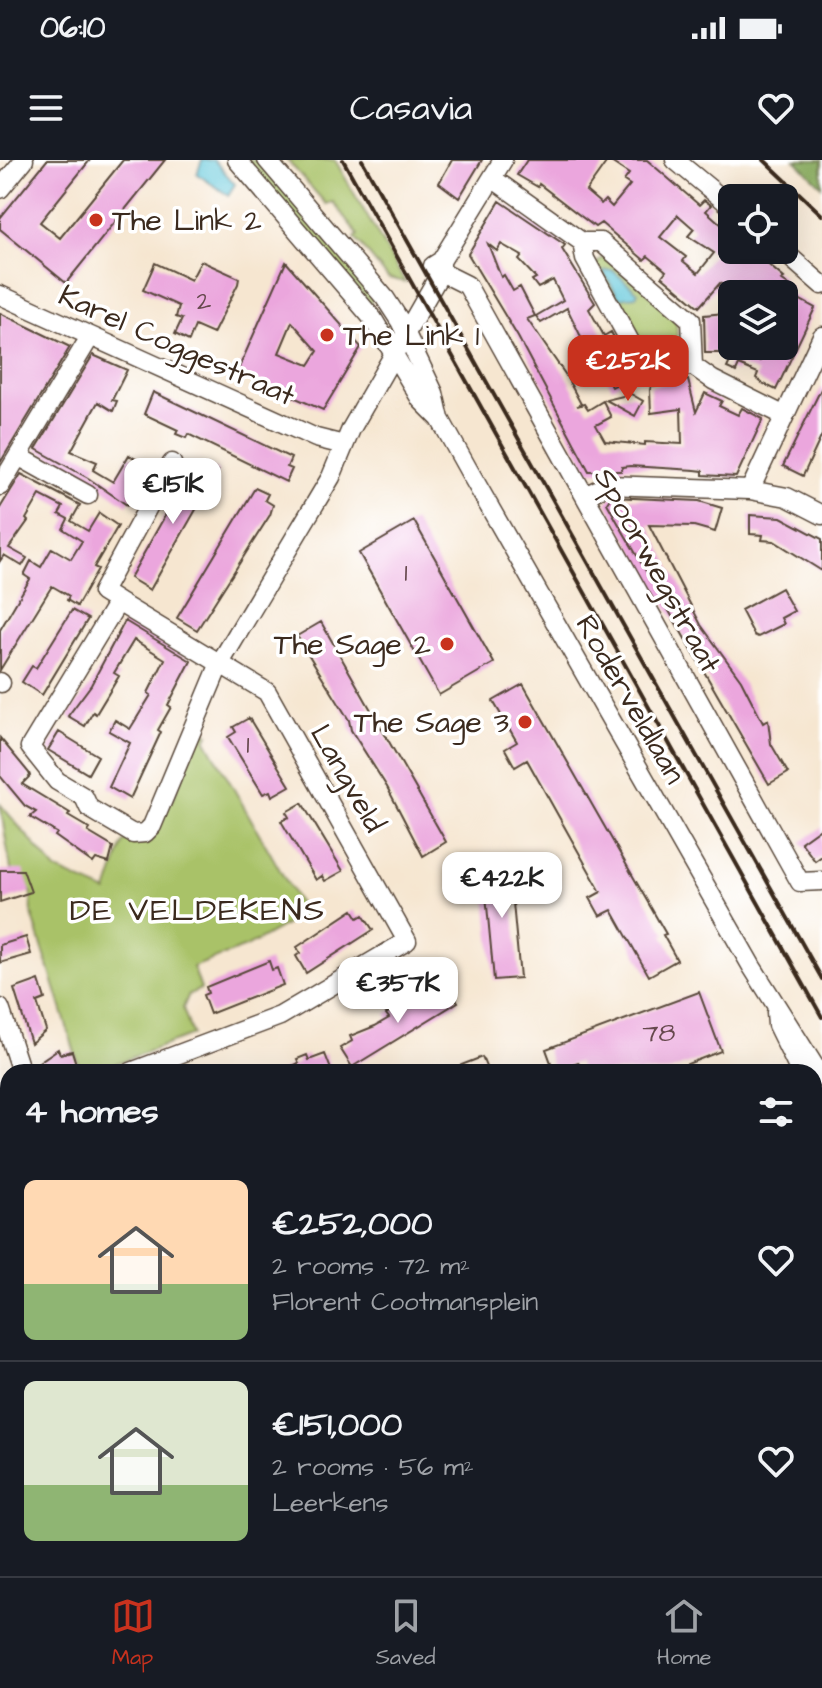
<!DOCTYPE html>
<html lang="en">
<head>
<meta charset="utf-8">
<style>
	body { margin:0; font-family:"Architects Daughter",sans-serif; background:#242831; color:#f1f3f6; height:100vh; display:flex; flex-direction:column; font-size:30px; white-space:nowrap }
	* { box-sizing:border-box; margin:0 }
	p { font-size:26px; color:#9ea1a6 }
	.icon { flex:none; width:44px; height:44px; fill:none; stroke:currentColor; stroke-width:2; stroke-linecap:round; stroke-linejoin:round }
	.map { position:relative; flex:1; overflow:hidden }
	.side { position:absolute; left:0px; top:904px; width:822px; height:512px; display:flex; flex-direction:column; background:#171b24; border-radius:24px 24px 0 0; box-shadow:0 8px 32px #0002 }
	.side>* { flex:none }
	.controls { position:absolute; left:718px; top:24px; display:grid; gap:16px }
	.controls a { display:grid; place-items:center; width:80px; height:80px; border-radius:12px; background:#171b24; box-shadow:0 8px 32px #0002; font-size:40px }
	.price { position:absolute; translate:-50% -68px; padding:0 18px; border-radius:16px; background:#fff; color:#222; font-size:26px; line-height:52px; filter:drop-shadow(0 2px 4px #0008) }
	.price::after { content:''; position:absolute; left:50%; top:48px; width:24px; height:18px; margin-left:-12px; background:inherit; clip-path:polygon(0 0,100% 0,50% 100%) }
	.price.active { background:#c8321e; color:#fff }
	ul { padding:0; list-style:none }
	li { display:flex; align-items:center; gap:24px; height:200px; padding:0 24px }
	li+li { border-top:2px solid #363941 }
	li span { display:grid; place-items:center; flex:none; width:224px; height:160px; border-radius:12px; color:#555 }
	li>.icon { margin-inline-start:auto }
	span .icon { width:96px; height:96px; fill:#fffc; stroke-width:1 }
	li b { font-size:34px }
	h2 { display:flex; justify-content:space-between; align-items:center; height:96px; padding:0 24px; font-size:34px }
	.status { display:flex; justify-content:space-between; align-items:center; height:56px; padding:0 40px; background:#171b24; direction:ltr }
	.status svg { height:22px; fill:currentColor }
	header { display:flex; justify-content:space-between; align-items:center; height:104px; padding:0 24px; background:#171b24; font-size:36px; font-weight:600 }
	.dock { display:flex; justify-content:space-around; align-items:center; height:112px; border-top:2px solid #363941; background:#171b24; font-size:22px; color:#9ea1a6 }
	.dock a { display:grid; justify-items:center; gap:4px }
	.dock .active { color:#c8321e }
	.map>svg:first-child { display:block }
	.green { fill:#a9c268; stroke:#727643; stroke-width:2 }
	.forest { fill:#86a85c; stroke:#60693d; stroke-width:2 }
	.water { fill:#5dc6d9; stroke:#4c787c; stroke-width:2 }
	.building { fill:#eba6dd; fill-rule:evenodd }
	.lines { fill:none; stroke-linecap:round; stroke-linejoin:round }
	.minor-casing { stroke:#574639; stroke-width:21 }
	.minor { stroke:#fff; stroke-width:18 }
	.rail { stroke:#3b2a1e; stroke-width:4 }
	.poi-dot { fill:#c8321e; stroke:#fff; stroke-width:3 }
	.labels { text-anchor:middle; stroke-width:7; stroke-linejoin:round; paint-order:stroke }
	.number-label { font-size:26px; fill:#67494e }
	.poi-label { font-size:30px; fill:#3b2a1e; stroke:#fff; text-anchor:start }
	.street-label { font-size:30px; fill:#3b2a1e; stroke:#fff }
	.neighbourhood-label { font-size:32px; letter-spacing:2px; fill:#3b2a1e; stroke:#fff }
</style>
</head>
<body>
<div class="status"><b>06:10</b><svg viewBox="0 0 49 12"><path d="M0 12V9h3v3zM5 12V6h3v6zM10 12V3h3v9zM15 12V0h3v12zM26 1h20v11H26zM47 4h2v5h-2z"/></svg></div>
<header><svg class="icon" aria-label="menu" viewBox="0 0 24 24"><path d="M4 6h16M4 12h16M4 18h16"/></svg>Casavia<svg class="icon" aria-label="heart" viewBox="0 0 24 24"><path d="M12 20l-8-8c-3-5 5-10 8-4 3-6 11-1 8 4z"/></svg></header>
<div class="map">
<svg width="822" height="1416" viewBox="0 0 822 1416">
	<rect width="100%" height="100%" fill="#fff"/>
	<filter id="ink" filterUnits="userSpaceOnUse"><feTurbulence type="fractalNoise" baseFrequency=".0125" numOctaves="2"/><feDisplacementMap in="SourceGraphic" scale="16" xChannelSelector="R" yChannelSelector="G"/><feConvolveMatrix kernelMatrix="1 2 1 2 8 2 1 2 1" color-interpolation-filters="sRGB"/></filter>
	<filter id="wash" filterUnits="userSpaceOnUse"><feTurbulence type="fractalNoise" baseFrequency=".006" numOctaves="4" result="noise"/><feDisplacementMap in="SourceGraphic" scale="32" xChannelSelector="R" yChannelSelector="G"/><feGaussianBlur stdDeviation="1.8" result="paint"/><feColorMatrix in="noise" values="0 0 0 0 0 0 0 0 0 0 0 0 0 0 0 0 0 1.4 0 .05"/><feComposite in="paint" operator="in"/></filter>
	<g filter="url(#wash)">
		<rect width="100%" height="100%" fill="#f6e6d0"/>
		<path class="green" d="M246,0H260L375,134L370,144Z
			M287,0H335L405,122L388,118L355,78L358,75L333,42L326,44Z
			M607,93L676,158L678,192L645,198L594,106Z
			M201,568L209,574L206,580L305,754L246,787L193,807L201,829L189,834L183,848L192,875L93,912H81L32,754L31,732L11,710L0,644L56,710L107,732L123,683L173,639Z
			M822,992V1416H292L291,1408H814V996Z"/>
		<path class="forest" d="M795,0H822V26Z"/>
		<path class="water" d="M202,0H214L235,24L228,35L197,14Z
			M612,110L638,132L636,136L619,138L603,111Z"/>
		<g id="blocks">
			<path class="building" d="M47,0H90L40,62L60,78L123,0H165L66,123L0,69V58Z
				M452,0H482L459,38L439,23Z
				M527,0H647L699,45L704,40L711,45L706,51L732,74V90H751L784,118L781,120L791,127L788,133L815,148L776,230L762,223L756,218L758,213L739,205L736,212L727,208L736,189L760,201L766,190L772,193L775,186H784V156L789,146L784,143V134H740L720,123L699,147L662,116L666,111L648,96L644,100L601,63L595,67L539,24L538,27L517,15ZM608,0L629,14L624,21L630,25L612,47L605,40L601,44L586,31ZM678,55L694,69L688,76L714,93L698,113L683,101L686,97L660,77Z
				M500,41L565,85L562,89L595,143L589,149L604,176L611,172L633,215L612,227L592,193L580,200L574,190L585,185L567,148L541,163L536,156L563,140L553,120L538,128L532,120L536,118L519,100L522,96L501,84L497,91L488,84L501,117L504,115L513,131L520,127L535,156L527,159L565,214L581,244L577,246L584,244L588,250L603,241L611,257L596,265L605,281L645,285V282L682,284L681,249L651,253L650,230L651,226L688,220L696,252L705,233L722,241L719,246L738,255L742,248L763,259L736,317L703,315V311L695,310L630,306L622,307L621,311H589L518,177L468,94Z
				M201,101L239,118L238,124L213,174L195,166L189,181L175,174L182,159L176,157L179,146L143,130L155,103L191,120Z
				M286,102L361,187L323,250L237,212ZM292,162L318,191L309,205L279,193Z
				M0,153L70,187L0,303Z
				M725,153V159L729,158L732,193H705L704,155Z
				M93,195L127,210L112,240L117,241L113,251L98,242L71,291L97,302L93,310L113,322L129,295L142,303L139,307L146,312L127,345L88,318L36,289Z
				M822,227V275L803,316L783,306Z
				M153,232L291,298L287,307L292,309L286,322L188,274L186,278L176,274L178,270L144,254Z
				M631,234L643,241L635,256L606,240Z
				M204,305L218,311L150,430L130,418L193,306L201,311Z
				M21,314L80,345L71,361L88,371L99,353L118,366L94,407L98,409L77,446L67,440L69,436L52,426L0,510V470L30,419L24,415L31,401L41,407L52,388L71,399L82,381L63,369L68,359L59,354L63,347L40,335L26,359L28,361L9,388L27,398L22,406L4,395L0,401V348Z
				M255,328L268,334L265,340L273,345L270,355L197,470L177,458Z
				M611,337L699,341L722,348L715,372L694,366L649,365L701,465L741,520L763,563L768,560L771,584L788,613L769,624L617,361L607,343Z
				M750,355L781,357L822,379V411L774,381L762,380L763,375L750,374Z
				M414,361L494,503L439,535L359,393Z
				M781,428L794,451L781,458L784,464L758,477L754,475L741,450Z
				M72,450L88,459L42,535L22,522L32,506L36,508Z
				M125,461L191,501L168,545L171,547L158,570L161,572L130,639L109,627L130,583L109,571L115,560L130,569L151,535L148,533L165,499L134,480L114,513L119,516L96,554L93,552L85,566L68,556L91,525Z
				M321,462L446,682L423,696L387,627L351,570L349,560L297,476Z
				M523,524L666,774L663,775L677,800L649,816L612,750L600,756L590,738L601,732L527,600L515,607L505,589L517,582L493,541Z
				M249,558L290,626L272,636L270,631L263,634L228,577L236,572L233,567Z
				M59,572L98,596L88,614L48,590Z
				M0,578L29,613L30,616L22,624L70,653L68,656L90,669L88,672L113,687L109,703L96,699L93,703L55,676L57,673L30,657L36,652L25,646L0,616Z
				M302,643L343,711L325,721L322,716L316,720L281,661L289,657L286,652Z
				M822,667V696L815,701L801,682Z
				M464,700L469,710L457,717L452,707Z
				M509,700L520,818L494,820L483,703Z
				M0,710H23L31,732L0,742Z
				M353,750L358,758L363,755L373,770L306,813L296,796L300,793L297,787Z
				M26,777L31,794L0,803V785Z
				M269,801L272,810L277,808L283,825L210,854L203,835L208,833L206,827Z
				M39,820L45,839L37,842L46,870L31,883L14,829Z
				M446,823L458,842L352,907L340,888L352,881L350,876L375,866L389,858L386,854L395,848L398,853L411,845L425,836L422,832L432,827L434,831Z
				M699,832L721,891L667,912H582L578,902L554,911L546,889Z
				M58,889L60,894L72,891L77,907L42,912L39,902Z
				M325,894L332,912H279L299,903L297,899L307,895L309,900Z
				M482,897L488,912H446V911Z"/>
		</g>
	</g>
	<g filter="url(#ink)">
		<use href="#blocks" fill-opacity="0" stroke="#574639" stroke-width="2"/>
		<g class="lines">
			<defs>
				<path id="minor" d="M237,0L373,159L421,240L439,258
					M267,0L385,138L400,161L434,233L440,259L469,311L752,807L822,918
					M675,0L732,47
					M492,18L582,82L585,99L645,209L693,206L713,220L783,255
					M0,29L24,0
					M582,82H601L691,160L693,206
					M782,90L822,125
					M433,106L441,101L503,0
					M441,112L467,125L800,722L822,721
					M0,135L316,278L344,285
					M18,296L88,335
					M172,303L102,432L118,442L30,587L57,621L84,637L89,648L133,674L145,673L152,666L220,503L331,317L351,269L441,112V101
					M0,326L90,177
					M750,330L822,176
					M585,336L607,325L750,330L787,337L822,355
					M118,442L267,532L407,781L280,856L131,912
					M0,522L1,523
					M0,848L21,912
					M776,852L777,865L800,912
					M814,939L822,952
					M0,1213L8,1210
					M0,1240L8,1237
					M0,1299L8,1320
					M43,1408L46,1416"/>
			</defs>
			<use href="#minor" class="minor-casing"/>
			<use href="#minor" class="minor"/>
			<path class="rail" d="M343,0L822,857
				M362,0L822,819
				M764,0L822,55"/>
		</g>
	</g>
	<g class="poi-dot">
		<circle cx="96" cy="60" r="8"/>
		<circle cx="327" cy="175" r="8"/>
		<circle cx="447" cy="484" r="8"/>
		<circle cx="525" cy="562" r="8"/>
	</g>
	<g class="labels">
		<g class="number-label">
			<text x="204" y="149">2</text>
			<text x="406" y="421">1</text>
			<text x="248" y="593">1</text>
			<text x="659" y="881">78</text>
		</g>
		<g class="poi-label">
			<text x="112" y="70">The Link 2</text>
			<text x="343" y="185">The Link 1</text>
			<text x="431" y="494" text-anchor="end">The Sage 2</text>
			<text x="509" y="572" text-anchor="end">The Sage 3</text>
		</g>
		<g class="street-label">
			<text transform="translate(177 185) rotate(24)" y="10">Karel Coggestraat</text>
			<text transform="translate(658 410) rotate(61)" y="10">Spoorwegstraat</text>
			<text transform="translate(631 539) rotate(60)" y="10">Roderveldlaan</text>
			<text transform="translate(348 618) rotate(60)" y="10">Langveld</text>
		</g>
		<g class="neighbourhood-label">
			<text x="198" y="760">DE VELDEKENS</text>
		</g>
	</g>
</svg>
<div class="controls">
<a><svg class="icon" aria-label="locate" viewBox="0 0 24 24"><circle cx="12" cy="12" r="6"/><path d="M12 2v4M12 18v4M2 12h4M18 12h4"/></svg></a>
<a><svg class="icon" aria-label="layers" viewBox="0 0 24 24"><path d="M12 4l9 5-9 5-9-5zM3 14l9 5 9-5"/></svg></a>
</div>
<b class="price active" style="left:628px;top:243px">€252K</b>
<b class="price" style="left:173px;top:366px">€151K</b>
<b class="price" style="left:502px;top:760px">€422K</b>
<b class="price" style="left:398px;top:865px">€357K</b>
<section class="side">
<h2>4 homes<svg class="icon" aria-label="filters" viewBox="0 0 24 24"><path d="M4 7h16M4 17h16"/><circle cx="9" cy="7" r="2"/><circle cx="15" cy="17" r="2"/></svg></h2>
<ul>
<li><span style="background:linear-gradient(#ffd9b3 65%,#8fb573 0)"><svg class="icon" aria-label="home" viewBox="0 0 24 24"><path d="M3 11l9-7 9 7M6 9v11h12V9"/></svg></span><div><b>€252,000</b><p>2 rooms · 72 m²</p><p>Florent Cootmansplein</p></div><svg class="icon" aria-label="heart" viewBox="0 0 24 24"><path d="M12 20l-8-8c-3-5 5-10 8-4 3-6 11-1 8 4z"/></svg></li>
<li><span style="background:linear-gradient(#dfe7d0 65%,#8fb573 0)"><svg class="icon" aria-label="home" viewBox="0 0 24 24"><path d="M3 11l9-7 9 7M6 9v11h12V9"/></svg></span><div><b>€151,000</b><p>2 rooms · 56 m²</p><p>Leerkens</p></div><svg class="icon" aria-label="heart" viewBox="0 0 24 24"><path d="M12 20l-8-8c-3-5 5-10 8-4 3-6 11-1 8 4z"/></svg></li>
</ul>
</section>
</div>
<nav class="dock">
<a class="active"><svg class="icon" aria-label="map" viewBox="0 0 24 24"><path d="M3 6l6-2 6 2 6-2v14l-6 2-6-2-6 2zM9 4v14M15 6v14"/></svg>Map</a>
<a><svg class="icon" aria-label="saved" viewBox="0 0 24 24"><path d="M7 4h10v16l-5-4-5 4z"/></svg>Saved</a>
<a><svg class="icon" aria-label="home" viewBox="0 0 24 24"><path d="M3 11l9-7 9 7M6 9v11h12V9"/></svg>Home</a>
</nav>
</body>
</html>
